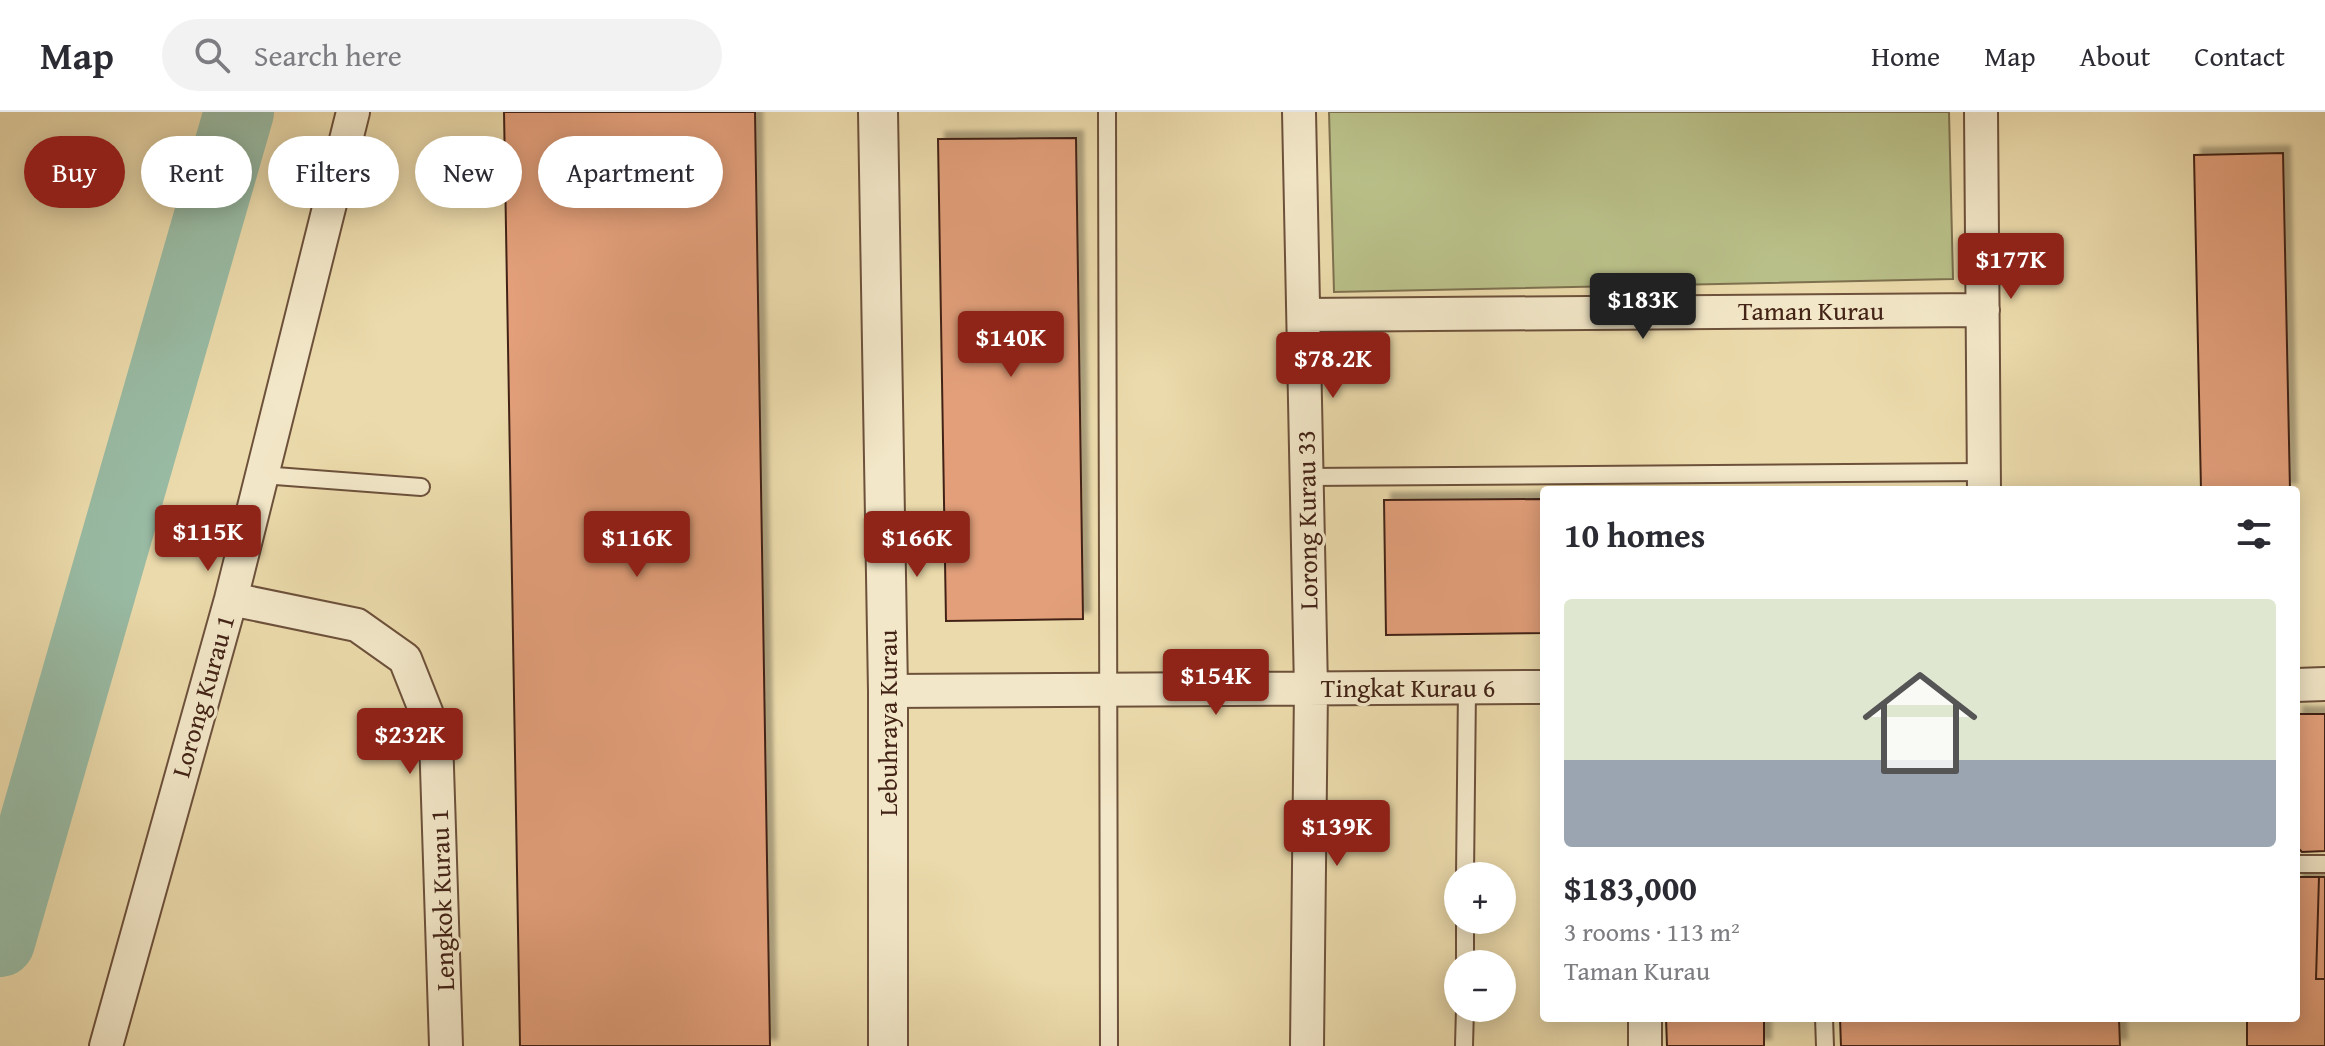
<!DOCTYPE html>
<html lang="en">
<head>
<meta charset="utf-8">
<style>
	body { margin:0; font-family:"Gentium Book Plus",serif; background:#f2f2f3; color:#2b2b33; height:100vh; display:flex; flex-direction:column; font-size:30px; white-space:nowrap }
	* { box-sizing:border-box; margin:0 }
	p { font-size:26px; color:#7c7c81 }
	.icon { flex:none; width:44px; height:44px; fill:none; stroke:currentColor; stroke-width:2; stroke-linecap:round; stroke-linejoin:round }
	.map { position:relative; flex:1; overflow:hidden }
	.panel { position:absolute; left:1540px; top:374px; width:760px; height:536px; display:flex; flex-direction:column; background:#fff; border-radius:8px; box-shadow:0 4px 20px #0003 }
	.panel>* { flex:none }
	.guide { position:absolute; left:24px; top:24px; width:760px; height:72px; display:flex; gap:16px }
	.tools { position:absolute; left:1444px; top:750px; display:grid; gap:16px }
	.tools a { display:grid; place-items:center; width:72px; height:72px; border-radius:50%; background:#fff; box-shadow:0 4px 20px #0003; font-size:40px }
	.price { position:absolute; translate:-50% -68px; padding:0 18px; border-radius:8px; background:#8f2418; color:#fff; font-size:26px; line-height:52px; filter:drop-shadow(0 2px 4px #0008) }
	.price::after { content:''; position:absolute; left:50%; top:48px; width:24px; height:18px; margin-left:-12px; background:inherit; clip-path:polygon(0 0,100% 0,50% 100%) }
	.price.selected { background:#222; color:#fff }
	ul { padding:0; list-style:none }
	li { display:grid; align-content:center; gap:16px; height:424px; padding:0 24px }
	li span { display:grid; place-items:center; height:248px; border-radius:8px; color:#555 }
	li>.icon { margin-inline-start:auto }
	span .icon { width:144px; height:144px; fill:#fffc; stroke-width:1 }
	li b { font-size:34px }
	h2 { display:flex; justify-content:space-between; align-items:center; height:96px; padding:0 24px; font-size:34px }
	.tag { padding:0 28px; border-radius:36px; background:#fff; box-shadow:0 4px 20px #0003; font-size:28px; line-height:72px }
	.tag.selected { background:#8f2418; color:#fff }
	header { display:flex; align-items:center; gap:48px; box-sizing:border-box; height:112px; padding:0 40px; background:#fff; border-bottom:2px solid #e1e1e2 }
	header strong { font-size:38px }
	nav { display:flex; gap:44px; margin-inline-start:auto; font-size:28px }
	.search { width:560px; height:72px; background:#f2f2f3; display:flex; align-items:center; gap:20px; box-sizing:border-box; padding:0 28px; border-radius:44px; color:#7c7c81; font-size:30px }
	.map>svg:first-child { display:block }
	.green { fill:#b9bf88; stroke:#7e714f; stroke-width:2 }
	.lines { fill:none; stroke-linecap:round; stroke-linejoin:round }
	.river { stroke:#99bba4; stroke-width:70 }
	.building { fill:#e29f7a; stroke:#432316; stroke-width:2; filter:url(#shadow) }
	.service-casing { stroke:#6d513b; stroke-width:20 }
	.minor-casing { stroke:#6d513b; stroke-width:36 }
	.tertiary-casing { stroke:#6d513b; stroke-width:42 }
	.service { stroke:#f2e7c8; stroke-width:16 }
	.minor { stroke:#f2e7c8; stroke-width:32 }
	.tertiary { stroke:#f2e7c8; stroke-width:38 }
	.labels { text-anchor:middle; stroke-width:7; stroke-linejoin:round; paint-order:stroke }
	.street-label { font-size:26px; fill:#432316; stroke:#f2e7c8 }
</style>
</head>
<body>
<header>
<strong>Map</strong>
<div class="search"><svg class="icon" aria-label="search" viewBox="0 0 24 24"><circle cx="10" cy="10" r="6"/><path d="M15 15l6 6"/></svg>Search here</div>
<nav><a>Home</a><a>Map</a><a>About</a><a>Contact</a></nav>
</header>
<div class="map">
<svg width="2325" height="934" viewBox="0 0 2325 934">
	<defs>
		<filter id="shadow"><feDropShadow dx="7" dy="-7" stdDeviation="2" flood-color="#0004"/></filter>
	</defs>
	<rect width="100%" height="100%" fill="#ebdaab"/>
	<filter id="stains"><feTurbulence type="fractalNoise" baseFrequency=".0025" numOctaves="4"/><feColorMatrix values="0 0 0 0 .2 0 0 0 0 .09 0 0 0 0 .02 0 0 0 .5 -.17"/></filter>
	<radialGradient id="worn" r=".72"><stop offset=".6" stop-color="#630" stop-opacity="0"/><stop offset="1" stop-color="#630" stop-opacity=".3"/></radialGradient>
	<path class="green" d="M1329,0H1949L1953,167L1334,180Z"/>
	<g class="lines">
		<path class="river" d="M0,830L239,0"/>
	</g>
	<path class="building" d="M504,0H755L770,934H520Z
		M1076,26L1083,507L946,509L938,27Z
		M2283,41L2290,378H2201L2194,43Z
		M1544,387V521L1386,523L1384,388Z
		M2296,602H2325V739L2302,740L2296,734Z
		M2296,765H2319L2316,867H2325V934H2247V906H2296Z
		M2319,765H2325V867H2316Z
		M1666,906H1764V934H1667Z
		M1840,906H2119L2120,934H1841Z"/>
	<g class="lines">
		<defs>
			<path id="service" d="M1107,0L1109,934
				M262,363L421,375
				M1307,365L1984,360
				M2296,752H2325
				M1465,764L1467,576
				M1465,852V808
				M1824,906L1825,934
				M1464,934L1465,896"/>
			<path id="minor" d="M1299,0L1311,577L1307,934
				M1981,0L1984,378
				M1304,203L1983,198
				M231,487L357,513L405,547L436,625L446,934
				M2296,573L2325,572
				M888,579L1544,575
				M106,934L231,487L353,0
				M1645,934V906"/>
			<path id="tertiary" d="M878,0L888,579V934"/>
		</defs>
		<use href="#service" class="service-casing"/>
		<use href="#minor" class="minor-casing"/>
		<use href="#tertiary" class="tertiary-casing"/>
		<use href="#service" class="service"/>
		<use href="#minor" class="minor"/>
		<use href="#tertiary" class="tertiary"/>
	</g>
	<g class="labels">
		<g class="street-label">
			<text x="1811" y="208">Taman Kurau</text>
			<text transform="translate(1307 408) rotate(-91)" y="9">Lorong Kurau 33</text>
			<text x="1408" y="585">Tingkat Kurau 6</text>
			<text transform="translate(203 584) rotate(-74)" y="9">Lorong Kurau 1</text>
			<text transform="translate(888 611) rotate(-90)" y="9">Lebuhraya Kurau</text>
			<text transform="translate(442 788) rotate(-92)" y="9">Lengkok Kurau 1</text>
		</g>
	</g>
	<rect width="100%" height="100%" filter="url(#stains)"/>
	<rect width="100%" height="100%" fill="url(#worn)"/>
</svg>
<div class="tools">
<a>+</a>
<a>−</a>
</div>
<b class="price" style="left:2011px;top:189px">$177K</b>
<b class="price selected" style="left:1643px;top:229px">$183K</b>
<b class="price" style="left:1011px;top:267px">$140K</b>
<b class="price" style="left:1333px;top:288px">$78.2K</b>
<b class="price" style="left:208px;top:461px">$115K</b>
<b class="price" style="left:637px;top:467px">$116K</b>
<b class="price" style="left:917px;top:467px">$166K</b>
<b class="price" style="left:1216px;top:605px">$154K</b>
<b class="price" style="left:410px;top:664px">$232K</b>
<b class="price" style="left:1337px;top:756px">$139K</b>
<div class="guide">
<a class="tag selected">Buy</a>
<a class="tag">Rent</a>
<a class="tag">Filters</a>
<a class="tag">New</a>
<a class="tag">Apartment</a>
</div>
<section class="panel">
<h2>10 homes<svg class="icon" aria-label="filters" viewBox="0 0 24 24"><path d="M4 7h16M4 17h16"/><circle cx="9" cy="7" r="2"/><circle cx="15" cy="17" r="2"/></svg></h2>
<ul>
<li><span style="background:linear-gradient(#dfe7d0 65%,#9aa5b1 0)"><svg class="icon" aria-label="home" viewBox="0 0 24 24"><path d="M3 11l9-7 9 7M6 9v11h12V9"/></svg></span><div><b>$183,000</b><p>3 rooms · 113 m²</p><p>Taman Kurau</p></div></li>
</ul>
</section>
</div>
</body>
</html>
